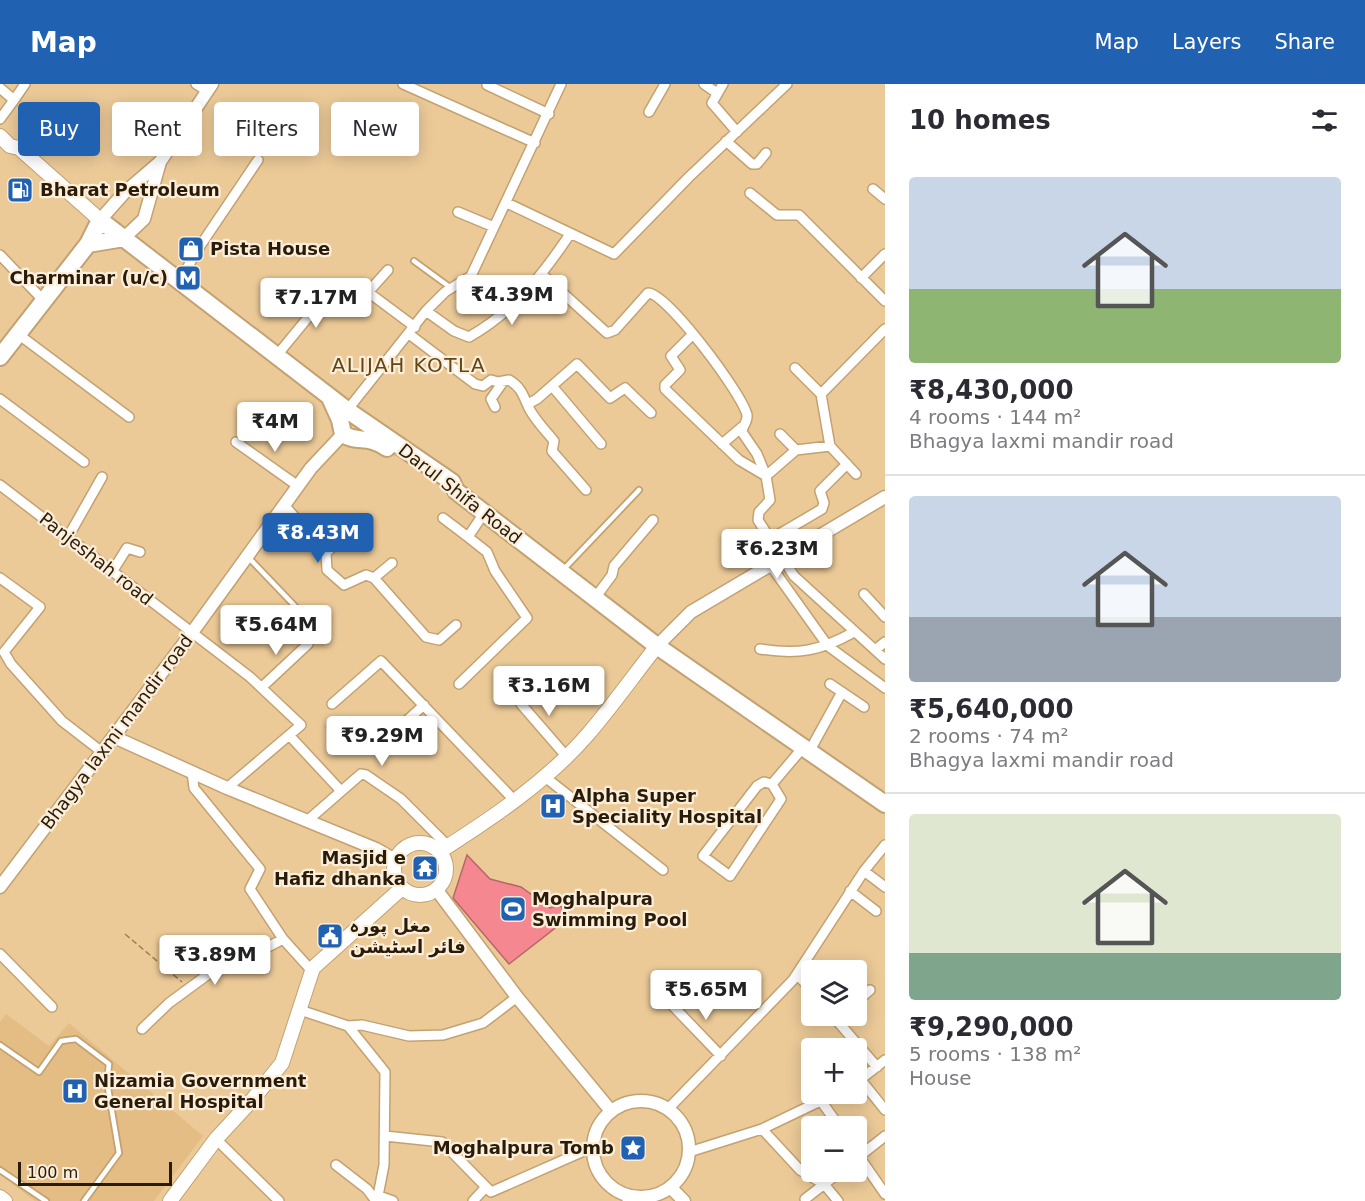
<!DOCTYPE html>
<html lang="en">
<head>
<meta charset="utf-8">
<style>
	body { margin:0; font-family:"DejaVu Sans",Vazirmatn,sans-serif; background:#f2f2f3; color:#2b2b33; height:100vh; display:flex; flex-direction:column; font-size:22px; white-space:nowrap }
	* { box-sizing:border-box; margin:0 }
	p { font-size:20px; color:#7c7c81 }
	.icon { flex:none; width:33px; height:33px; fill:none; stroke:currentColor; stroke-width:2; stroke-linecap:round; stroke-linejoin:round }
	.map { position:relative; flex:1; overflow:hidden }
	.drawer { display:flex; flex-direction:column; background:#fff; width:480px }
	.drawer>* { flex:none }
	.hud { position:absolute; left:18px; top:18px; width:570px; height:54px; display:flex; gap:12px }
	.buttons { position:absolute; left:801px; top:876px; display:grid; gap:12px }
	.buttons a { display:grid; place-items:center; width:66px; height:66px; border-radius:6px; background:#fff; box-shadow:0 3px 15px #0003; font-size:30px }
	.scale { position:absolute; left:18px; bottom:15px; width:154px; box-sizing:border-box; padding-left:6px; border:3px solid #281b07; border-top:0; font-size:16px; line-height:21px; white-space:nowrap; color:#281b07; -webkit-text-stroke:4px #fceeda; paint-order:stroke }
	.price { position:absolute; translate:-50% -51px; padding:0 14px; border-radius:6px; background:#fff; color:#222; font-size:20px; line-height:39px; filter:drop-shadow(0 2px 3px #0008) }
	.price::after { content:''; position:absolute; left:50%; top:36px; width:18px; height:14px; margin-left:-9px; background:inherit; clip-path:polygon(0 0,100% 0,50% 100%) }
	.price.selected { background:#2161b2; color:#fff }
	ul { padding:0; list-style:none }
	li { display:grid; align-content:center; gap:12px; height:318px; padding:0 24px }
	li+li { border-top:2px solid #e1e1e2 }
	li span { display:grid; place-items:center; height:186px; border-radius:6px; color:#555 }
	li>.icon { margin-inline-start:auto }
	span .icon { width:108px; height:108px; fill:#fffc; stroke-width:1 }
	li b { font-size:26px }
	h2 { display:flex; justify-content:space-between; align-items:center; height:72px; padding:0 24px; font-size:26px }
	.chip { padding:0 21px; border-radius:6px; background:#fff; box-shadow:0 3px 15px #0003; font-size:21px; line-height:54px }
	.chip.selected { background:#2161b2; color:#fff }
	header { display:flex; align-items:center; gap:36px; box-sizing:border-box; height:84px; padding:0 30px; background:#2161b2; color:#fff }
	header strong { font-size:28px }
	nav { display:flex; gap:33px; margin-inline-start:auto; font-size:21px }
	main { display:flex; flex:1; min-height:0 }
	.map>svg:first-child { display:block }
	.built { fill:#e4bd85 }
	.green { fill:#d8b074 }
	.water { fill:#f4878f; stroke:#b76766; stroke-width:1.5 }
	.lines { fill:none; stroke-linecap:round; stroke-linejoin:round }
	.lane-casing { stroke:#c3a171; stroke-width:8 }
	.street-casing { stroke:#c3a171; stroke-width:12 }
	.secondary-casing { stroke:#c3a171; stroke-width:15 }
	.primary-casing { stroke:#c3a171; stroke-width:16 }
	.highway-casing { stroke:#c3a171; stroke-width:20 }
	.path { stroke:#9a815c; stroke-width:1.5; stroke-dasharray:6 3; stroke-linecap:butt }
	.lane { stroke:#fff; stroke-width:4.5 }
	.street { stroke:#fff; stroke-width:9 }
	.secondary { stroke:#fff; stroke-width:12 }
	.primary { stroke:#fff; stroke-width:14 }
	.highway { stroke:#fff; stroke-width:16 }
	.labels { text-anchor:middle; stroke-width:4.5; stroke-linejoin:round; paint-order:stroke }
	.poi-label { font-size:18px; font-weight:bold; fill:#281b07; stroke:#fceeda; text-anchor:start }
	.street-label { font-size:18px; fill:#281b07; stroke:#fceeda }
	.neighbourhood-label { font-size:20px; letter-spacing:1.5px; fill:#634614; stroke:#fceeda }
</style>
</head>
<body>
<header>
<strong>Map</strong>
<nav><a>Map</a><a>Layers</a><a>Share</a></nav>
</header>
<main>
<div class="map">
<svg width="885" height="1117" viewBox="0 0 885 1117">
	<rect width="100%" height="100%" fill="#ecca98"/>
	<path class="built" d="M6,930L49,962L69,939L203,1052L154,1117H35L0,1091V938Z"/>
	<path class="green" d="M337,632L343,642L330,651L325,643Z"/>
	<path class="water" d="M467,771L490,795L521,803L550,824L559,821L566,827L563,838L509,880L453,814Z"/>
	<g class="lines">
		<defs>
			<path id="lane" d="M414,177L451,204
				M248,473L314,542
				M563,486L639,406
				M0,961L39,988L61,957L76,955L109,980L107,998L119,1069L84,1117
				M0,1086L46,1117"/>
			<path id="street" d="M196,0L207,7
				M403,0L535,59
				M704,0L717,9
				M723,0L712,19L737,48
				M487,1L549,30
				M0,4L14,16L25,0
				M649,28L665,0
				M0,35L14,16
				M726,57L752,80H757L766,69
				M873,105L885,115
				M750,109L777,131H799L885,217
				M507,119L614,170L689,93L787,0
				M458,128L494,143
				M0,171L43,216
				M543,191L607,249L615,246L648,209C667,209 743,311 747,331C748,338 742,342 742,348L757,370L766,392L770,416L759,428L758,436L794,492L885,575
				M861,194L885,170
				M180,197L196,168L258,76
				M368,208L415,243
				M426,227L454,247L469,253C513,228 542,192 570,150
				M18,250L129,333
				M409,250L475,300L483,302L491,296L498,298L509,296C521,303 523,311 528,322C533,334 546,347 554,357L552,367L586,406
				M693,250L671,272L680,286L665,301V305L739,376L766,392L796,366L830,362L856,390
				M278,270L333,203L361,216L388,186
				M795,284L821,310
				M552,302L601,360
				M0,315L84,378
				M528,320L537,315L577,280L610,314L625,304L651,329
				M495,323L491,315L503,298
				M345,329L426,227L445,208L471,192L561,0
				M780,350L796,366
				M236,358L298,402
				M722,360L742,343
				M830,362L821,310L885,245
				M0,401L250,593L301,641L227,704
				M285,422L326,469L361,436
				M443,434L468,453
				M68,453L102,393
				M771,455L822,425L824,419L820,407L847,380
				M326,469L327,486L344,501L366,491L374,494L392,479
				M771,482L828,562L885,604
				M112,488L127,464L140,468
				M0,494L40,523L4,568L11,580L62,637L102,668
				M374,494L426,553L439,556L456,541
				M864,510L885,533
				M595,514L612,491L614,482L653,436
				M760,565C798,571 820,567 854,548
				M875,566L885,558
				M549,595L521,620L566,672
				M459,600L527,534L495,487L487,468L468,453L484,429
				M830,600L864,623
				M262,603L308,560
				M332,620L381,577L514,716
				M393,649L424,621
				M289,651L341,707
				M809,668L842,608
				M192,688L194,704L260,785L250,805L283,855L311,886
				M545,693L663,786
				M772,700L764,698L757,702L703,772L730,792L781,715L772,700L800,667
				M307,737L361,690L366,691L401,715L448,762
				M864,787L885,803
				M850,807L876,827
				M0,870L52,923
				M797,890L812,907
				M856,918L870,906
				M671,920L721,972
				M300,926L348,942L385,988L384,1081L377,1117
				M833,932L877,983
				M348,942L362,941L409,952L443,951L483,939L517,913
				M142,945L169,919L225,878L253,871L283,855
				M861,996L885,1026
				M856,999L885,976
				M821,1017L839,1042
				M668,1025L793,896L864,787L885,761
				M762,1045L800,1086L824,1100L838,1117
				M385,1052L442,1058L491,1108L593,1063
				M216,1055L279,1117
				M689,1068L762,1045L835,1010
				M856,1068L885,1110
				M856,1075L885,1052
				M336,1081L367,1105L376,1117
				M379,1112L393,1117
				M805,1115L840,1088
				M473,1117L486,1103
				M627,1117L632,1112"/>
			<path id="secondary" d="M100,136L124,109L160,78
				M124,154L144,135L160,78L212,0
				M657,562L691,528L885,413
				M114,653L227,704L376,765L395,776
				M0,803L191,550L311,384L343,350
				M436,805L517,913L611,1027
				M593 1065a48 48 0 1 1 96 0a48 48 0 1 1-96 0Z
				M670,1103L684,1117"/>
			<path id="primary" d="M0,52L10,62L19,64L100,136
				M394 785a26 26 0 1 1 52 0a26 26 0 1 1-52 0Z
				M439,768C492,734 548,697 589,649C613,621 634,591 657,562
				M0,1113L5,1117
				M170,1117L216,1055L253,1015L282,979L313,884L402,804"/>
			<path id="highway" d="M88,160L124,154
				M0,273L88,160L100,136L347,326L452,398L456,407L657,562L885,720
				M331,316L340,336L343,350C358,360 367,350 387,364"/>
		</defs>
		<use href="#lane" class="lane-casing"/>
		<use href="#street" class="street-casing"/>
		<use href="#secondary" class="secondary-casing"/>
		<use href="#primary" class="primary-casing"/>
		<use href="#highway" class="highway-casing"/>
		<path class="path" d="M125,850L182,898"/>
		<use href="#lane" class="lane"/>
		<use href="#street" class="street"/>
		<use href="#secondary" class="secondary"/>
		<use href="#primary" class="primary"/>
		<use href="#highway" class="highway"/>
	</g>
	<defs>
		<symbol id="fuel-square" viewBox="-11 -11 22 22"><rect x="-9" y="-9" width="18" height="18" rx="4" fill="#2161b2" stroke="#fceeda"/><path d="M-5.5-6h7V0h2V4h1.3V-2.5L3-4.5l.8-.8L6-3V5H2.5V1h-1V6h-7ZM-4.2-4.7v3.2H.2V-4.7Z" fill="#fff"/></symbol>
		<symbol id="shop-square" viewBox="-11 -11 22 22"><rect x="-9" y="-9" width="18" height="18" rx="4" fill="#2161b2" stroke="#fceeda"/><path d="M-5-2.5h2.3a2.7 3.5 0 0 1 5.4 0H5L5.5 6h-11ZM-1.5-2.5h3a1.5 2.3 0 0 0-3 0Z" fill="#fff"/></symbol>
		<symbol id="metro-square" viewBox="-11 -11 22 22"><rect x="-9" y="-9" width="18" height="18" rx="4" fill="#2161b2" stroke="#fceeda"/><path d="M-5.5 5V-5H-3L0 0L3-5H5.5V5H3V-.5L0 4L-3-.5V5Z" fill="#fff"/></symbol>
		<symbol id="hospital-square" viewBox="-11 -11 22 22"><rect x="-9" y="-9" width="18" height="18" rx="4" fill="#2161b2" stroke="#fceeda"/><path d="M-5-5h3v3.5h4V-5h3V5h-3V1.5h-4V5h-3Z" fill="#fff"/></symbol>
		<symbol id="temple-square" viewBox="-11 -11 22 22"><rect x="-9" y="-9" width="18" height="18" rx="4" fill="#2161b2" stroke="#fceeda"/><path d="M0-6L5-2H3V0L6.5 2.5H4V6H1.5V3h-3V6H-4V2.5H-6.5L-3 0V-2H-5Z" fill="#fff"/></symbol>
		<symbol id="stadium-square" viewBox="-11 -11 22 22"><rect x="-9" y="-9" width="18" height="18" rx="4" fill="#2161b2" stroke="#fceeda"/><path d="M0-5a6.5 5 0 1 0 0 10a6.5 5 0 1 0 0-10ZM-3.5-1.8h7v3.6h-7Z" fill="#fff"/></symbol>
		<symbol id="civic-square" viewBox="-11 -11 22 22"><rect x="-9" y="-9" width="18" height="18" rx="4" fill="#2161b2" stroke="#fceeda"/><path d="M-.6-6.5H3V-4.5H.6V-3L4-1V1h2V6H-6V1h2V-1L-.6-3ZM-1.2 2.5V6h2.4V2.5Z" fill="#fff"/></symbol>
		<symbol id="sight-square" viewBox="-11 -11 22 22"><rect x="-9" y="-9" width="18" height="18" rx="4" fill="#2161b2" stroke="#fceeda"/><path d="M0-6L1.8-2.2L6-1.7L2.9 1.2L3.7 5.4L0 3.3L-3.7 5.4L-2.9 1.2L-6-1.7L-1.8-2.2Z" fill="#fff"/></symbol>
	</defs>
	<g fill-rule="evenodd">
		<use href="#fuel-square" x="5" y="91" width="30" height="30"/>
		<use href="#shop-square" x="176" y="150" width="30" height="30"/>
		<use href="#metro-square" x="173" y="179" width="30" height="30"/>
		<use href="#hospital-square" x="538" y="707" width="30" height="30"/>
		<use href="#temple-square" x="410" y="769" width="30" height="30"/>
		<use href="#stadium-square" x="498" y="810" width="30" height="30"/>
		<use href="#civic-square" x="315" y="837" width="30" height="30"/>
		<use href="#hospital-square" x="60" y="992" width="30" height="30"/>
		<use href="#sight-square" x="618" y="1049" width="30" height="30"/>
	</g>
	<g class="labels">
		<g class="poi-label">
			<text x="40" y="112">Bharat Petroleum</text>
			<text x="210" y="171">Pista House</text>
			<text x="168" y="200" text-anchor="end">Charminar (u/c)</text>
			<text x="572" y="718">Alpha Super<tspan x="572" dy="21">Speciality Hospital</tspan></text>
			<text x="406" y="780" text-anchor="end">Masjid e<tspan x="406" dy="21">Hafiz dhanka</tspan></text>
			<text x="532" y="821">Moghalpura<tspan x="532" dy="21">Swimming Pool</tspan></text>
			<text x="350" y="848">مغل پورہ<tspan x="350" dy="21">فائر اسٹیشن</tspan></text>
			<text x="94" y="1003">Nizamia Government<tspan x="94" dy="21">General Hospital</tspan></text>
			<text x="614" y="1070" text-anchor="end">Moghalpura Tomb</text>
		</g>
		<g class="street-label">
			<text transform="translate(460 410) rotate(38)" y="6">Darul Shifa Road</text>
			<text transform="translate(96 475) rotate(38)" y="6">Panjeshah road</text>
			<text transform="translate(117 648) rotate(-53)" y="6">Bhagya laxmi mandir road</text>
		</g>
		<g class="neighbourhood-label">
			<text x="409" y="288">ALIJAH KOTLA</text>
		</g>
	</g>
</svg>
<div class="buttons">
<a><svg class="icon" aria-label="layers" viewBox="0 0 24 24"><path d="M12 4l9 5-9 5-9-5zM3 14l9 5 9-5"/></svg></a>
<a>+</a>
<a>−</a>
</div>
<div class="scale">100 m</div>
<b class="price" style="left:512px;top:242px">₹4.39M</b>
<b class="price" style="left:316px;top:245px">₹7.17M</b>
<b class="price" style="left:275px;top:369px">₹4M</b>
<b class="price selected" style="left:318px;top:480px">₹8.43M</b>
<b class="price" style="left:777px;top:496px">₹6.23M</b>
<b class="price" style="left:276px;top:572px">₹5.64M</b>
<b class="price" style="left:549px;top:633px">₹3.16M</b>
<b class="price" style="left:382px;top:683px">₹9.29M</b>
<b class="price" style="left:215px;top:902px">₹3.89M</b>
<b class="price" style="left:706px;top:937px">₹5.65M</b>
<div class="hud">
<a class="chip selected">Buy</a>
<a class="chip">Rent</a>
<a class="chip">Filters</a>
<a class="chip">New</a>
</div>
</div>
<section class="drawer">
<h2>10 homes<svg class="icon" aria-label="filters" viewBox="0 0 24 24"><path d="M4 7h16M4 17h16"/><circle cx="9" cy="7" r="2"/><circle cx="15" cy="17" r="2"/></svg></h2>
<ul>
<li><span style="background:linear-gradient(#c9d6e8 60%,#8fb573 0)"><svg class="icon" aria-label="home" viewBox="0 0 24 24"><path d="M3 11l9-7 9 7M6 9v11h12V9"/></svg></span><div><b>₹8,430,000</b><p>4 rooms · 144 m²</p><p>Bhagya laxmi mandir road</p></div></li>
<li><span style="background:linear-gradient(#c9d6e8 65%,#9aa5b1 0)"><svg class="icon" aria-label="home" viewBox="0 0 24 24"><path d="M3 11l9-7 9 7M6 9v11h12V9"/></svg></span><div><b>₹5,640,000</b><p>2 rooms · 74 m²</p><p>Bhagya laxmi mandir road</p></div></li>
<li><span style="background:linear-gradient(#dfe7d0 75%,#7fa58c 0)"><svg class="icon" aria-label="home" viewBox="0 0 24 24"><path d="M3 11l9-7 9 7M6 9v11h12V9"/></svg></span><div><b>₹9,290,000</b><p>5 rooms · 138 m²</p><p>House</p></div></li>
</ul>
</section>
</main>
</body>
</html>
